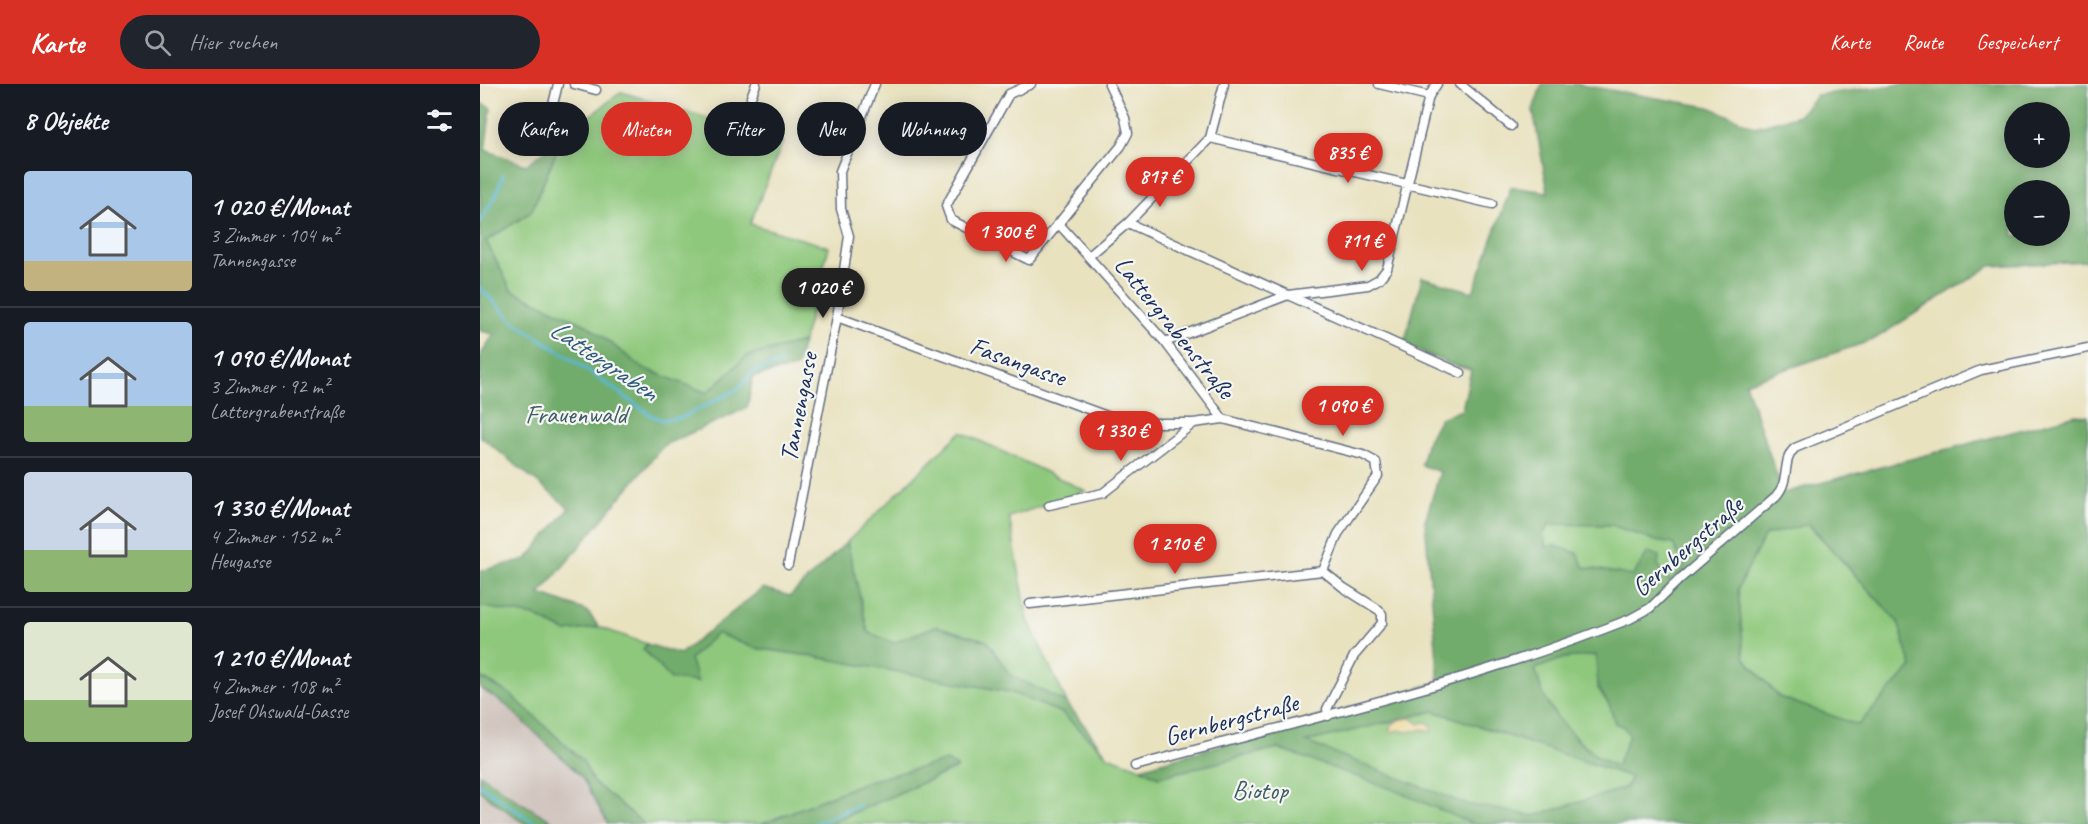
<!DOCTYPE html>
<html lang="de">
<head>
<meta charset="utf-8">
<style>
	body { margin:0; font-family:Caveat,sans-serif; background:#20242c; color:#f1f3f6; height:100vh; display:flex; flex-direction:column; font-size:22px; white-space:nowrap }
	* { box-sizing:border-box; margin:0 }
	p { font-size:20px; color:#9ea1a6 }
	.icon { flex:none; width:33px; height:33px; fill:none; stroke:currentColor; stroke-width:2; stroke-linecap:round; stroke-linejoin:round }
	.map { position:relative; flex:1; overflow:hidden }
	.panel { display:flex; flex-direction:column; background:#171b24; width:480px }
	.panel>* { flex:none }
	.guide { position:absolute; left:18px; top:18px; width:570px; height:54px; display:flex; gap:12px }
	.buttons { position:absolute; left:1524px; top:18px; display:grid; gap:12px }
	.buttons a { display:grid; place-items:center; width:66px; height:66px; border-radius:50%; background:#171b24; box-shadow:0 3px 15px #0003; font-size:30px }
	.price { position:absolute; translate:-50% -51px; padding:0 14px; border-radius:21px; background:#d93025; color:#fff; font-size:20px; line-height:39px; filter:drop-shadow(0 2px 3px #0008) }
	.price::after { content:''; position:absolute; left:50%; top:36px; width:18px; height:14px; margin-left:-9px; background:inherit; clip-path:polygon(0 0,100% 0,50% 100%) }
	.price.selected { background:#222; color:#fff }
	ul { padding:0; list-style:none }
	li { display:flex; align-items:center; gap:18px; height:150px; padding:0 24px }
	li+li { border-top:2px solid #363941 }
	li span { display:grid; place-items:center; flex:none; width:168px; height:120px; border-radius:6px; color:#555 }
	li>.icon { margin-inline-start:auto }
	span .icon { width:72px; height:72px; fill:#fffc; stroke-width:1 }
	li b { font-size:26px }
	h2 { display:flex; justify-content:space-between; align-items:center; height:72px; padding:0 24px; font-size:26px }
	.chip { padding:0 21px; border-radius:27px; background:#171b24; box-shadow:0 3px 15px #0003; font-size:21px; line-height:54px }
	.chip.selected { background:#d93025; color:#fff }
	header { display:flex; align-items:center; gap:36px; box-sizing:border-box; height:84px; padding:0 30px; background:#d93025; color:#fff }
	header strong { font-size:28px }
	nav { display:flex; gap:33px; margin-inline-start:auto; font-size:21px }
	.search { width:420px; height:54px; background:#20242c; display:flex; align-items:center; gap:15px; box-sizing:border-box; padding:0 21px; border-radius:33px; color:#9ea1a6; font-size:22px }
	main { display:flex; flex:1; min-height:0 }
	.map>svg:first-child { display:block }
	.industrial { fill:#cec1ba }
	.green { fill:#8ec87c; stroke:#547c6d; stroke-width:1.5 }
	.forest { fill:#72ac6c; stroke:#466e65; stroke-width:1.5; fill-rule:evenodd }
	.sand { fill:#eeda9e; stroke:#84847e; stroke-width:1.5 }
	.lines { fill:none; stroke-linecap:round; stroke-linejoin:round }
	.stream { stroke:#56b8d5; stroke-width:3 }
	.street-casing { stroke:#636e80; stroke-width:11 }
	.street { stroke:#fff; stroke-width:8 }
	.labels { text-anchor:middle; stroke-width:4.5; stroke-linejoin:round; paint-order:stroke }
	.street-label { font-size:26px; fill:#1b2f5e; stroke:#f6f6f2 }
	.park-label { font-size:26px; fill:#3e5d67; stroke:#f6f6f2 }
	.water-label { font-size:27px; font-style:italic; fill:#2d5882; stroke:#f6f6f2 }
</style>
</head>
<body>
<header>
<strong>Karte</strong>
<div class="search"><svg class="icon" aria-label="search" viewBox="0 0 24 24"><circle cx="10" cy="10" r="6"/><path d="M15 15l6 6"/></svg>Hier suchen</div>
<nav><a>Karte</a><a>Route</a><a>Gespeichert</a></nav>
</header>
<main>
<section class="panel">
<h2>8 Objekte<svg class="icon" aria-label="filters" viewBox="0 0 24 24"><path d="M4 7h16M4 17h16"/><circle cx="9" cy="7" r="2"/><circle cx="15" cy="17" r="2"/></svg></h2>
<ul>
<li><span style="background:linear-gradient(#a9c7e8 75%,#c2b280 0)"><svg class="icon" aria-label="home" viewBox="0 0 24 24"><path d="M3 11l9-7 9 7M6 9v11h12V9"/></svg></span><div><b>1 020 €/Monat</b><p>3 Zimmer · 104 m²</p><p>Tannengasse</p></div></li>
<li><span style="background:linear-gradient(#a9c7e8 70%,#8fb573 0)"><svg class="icon" aria-label="home" viewBox="0 0 24 24"><path d="M3 11l9-7 9 7M6 9v11h12V9"/></svg></span><div><b>1 090 €/Monat</b><p>3 Zimmer · 92 m²</p><p>Lattergrabenstraße</p></div></li>
<li><span style="background:linear-gradient(#c9d6e8 65%,#8fb573 0)"><svg class="icon" aria-label="home" viewBox="0 0 24 24"><path d="M3 11l9-7 9 7M6 9v11h12V9"/></svg></span><div><b>1 330 €/Monat</b><p>4 Zimmer · 152 m²</p><p>Heugasse</p></div></li>
<li><span style="background:linear-gradient(#dfe7d0 65%,#8fb573 0)"><svg class="icon" aria-label="home" viewBox="0 0 24 24"><path d="M3 11l9-7 9 7M6 9v11h12V9"/></svg></span><div><b>1 210 €/Monat</b><p>4 Zimmer · 108 m²</p><p>Josef Ohswald-Gasse</p></div></li>
</ul>
</section>
<div class="map">
<svg width="1608" height="740" viewBox="0 0 1608 740">
	<rect width="100%" height="100%" fill="#f6f6f2"/>
	<filter id="ink" filterUnits="userSpaceOnUse"><feTurbulence type="fractalNoise" baseFrequency=".0167" numOctaves="2"/><feDisplacementMap in="SourceGraphic" scale="12" xChannelSelector="R" yChannelSelector="G"/><feConvolveMatrix kernelMatrix="1 2 1 2 8 2 1 2 1" color-interpolation-filters="sRGB"/></filter>
	<filter id="wash" filterUnits="userSpaceOnUse"><feTurbulence type="fractalNoise" baseFrequency=".008" numOctaves="4" result="noise"/><feDisplacementMap in="SourceGraphic" scale="24" xChannelSelector="R" yChannelSelector="G"/><feGaussianBlur stdDeviation="1.35" result="paint"/><feColorMatrix in="noise" values="0 0 0 0 0 0 0 0 0 0 0 0 0 0 0 0 0 1.4 0 .05"/><feComposite in="paint" operator="in"/></filter>
	<g filter="url(#wash)">
		<rect width="100%" height="100%" fill="#e9e2bf"/>
		<path class="industrial" d="M0,604L26,621L101,692L128,740H77L40,718L0,690Z
			M0,707L35,733L45,740H0Z"/>
		<path class="green" d="M141,8L303,57L270,140L349,163L323,258L267,272L227,309L163,284L108,242L31,206L6,157L51,128L82,54Z
			M481,348L606,407L529,433L548,536L587,619L530,591L507,557L456,542L413,559L388,548L367,458Z
			M1070,440L1132,441L1176,457L1193,460L1205,483L1190,498L1178,481L1153,492L1104,483L1097,469L1066,463L1063,450Z
			M1328,440L1418,538L1432,583L1378,642L1299,613L1264,573L1258,504L1285,451Z
			M0,522L54,532L87,548L119,543L167,560L163,566L210,575L236,549L275,564L331,572L530,608L582,629L628,672L661,684L678,693L954,627L1151,693L1145,704L1031,740H348L477,684L388,697L282,740H164L113,698L103,677L30,610L0,593Z
			M1116,571L1118,604L1130,622L1135,639L1144,643L1149,651L1137,683C1113,676 1075,635 1064,612C1060,604 1058,594 1055,585L1084,574Z"/>
		<path class="forest" d="M1062,0H1095L1229,23L1275,43L1319,31L1337,11L1424,0H1608V177L1510,182L1393,256L1265,299L1303,409L1596,331L1608,332V740H993L914,706L797,664L678,693L661,684L959,598L945,437L960,388L941,381L946,360L960,334L982,326L991,286L969,280L924,260L942,193L993,208L1031,103L1068,108L1053,26ZM1534,28H1580V74H1534ZM1534,106H1580V152H1534ZM1070,440L1132,441L1176,457L1193,460L1205,483L1190,498L1178,481L1179,472L1168,468L1153,492L1104,483L1097,469L1073,461L1066,463L1063,450ZM1329,440L1418,538L1432,583L1378,641L1299,613L1264,573L1258,504L1285,451ZM1116,571L1118,604L1130,622L1135,639L1144,643L1149,651L1137,682C1113,676 1074,635 1064,612C1060,604 1058,594 1055,585L1084,574ZM954,627L1151,693V694L1145,704L1054,732L986,720L826,658Z
			M0,19L11,24L5,66L46,81L82,54L51,128L6,157L31,206L108,242L163,284L227,309L267,272L323,258L316,283L273,293L267,324L184,361L60,510L107,527L119,543L87,548L54,532L0,522V487L47,475L89,424L0,352V272L14,250L0,247Z
			M367,458L388,548L413,559L456,542L507,557L530,591L587,619L628,672L582,629L530,608L331,572L275,564L237,549L210,575L218,598L191,595L163,565L167,560L200,570L283,504L310,512Z
			M0,593L30,610L103,677L113,698L164,740H128L101,692L26,621L0,604Z
			M466,677L478,683L348,740H282L388,697Z
			M0,690L40,718L77,740H45L0,707Z"/>
		<path class="sand" d="M931,634L939,640L946,638L950,640L952,646L950,648L943,645C937,648 932,646 926,648L919,646L911,648L909,646C913,636 921,635 931,634Z"/>
		<g class="lines">
			<path class="stream" d="M0,138L16,111L23,91
				M0,204L34,238L93,276L172,332L183,336L201,334L258,305L273,288L301,279
				M0,701L56,740
				M334,740L380,721"/>
		</g>
	</g>
	<g filter="url(#ink)">
		<g class="lines">
			<defs>
				<path id="street" d="M94,0L116,6
					M551,0L529,10L466,122L471,136L549,176L641,62L648,49L645,34L629,0
					M899,0L949,12
					M980,0L1031,42
					M271,13L276,0
					M68,41L78,0
					M730,54L1012,120
					M648,139L981,289
					M579,140L685,258L743,335L883,371L896,378L898,392L858,450L843,487L864,504L899,526L902,530V539L874,572L847,625L848,632
					M609,172L648,139L730,54L744,0
					M357,233L646,339H714L743,335
					M685,258L808,211L888,201L899,195L907,185L949,12L957,0
					M569,421L623,409L714,339
					M308,481L357,233L369,152L361,125L360,87L395,0
					M550,520L843,487
					M655,682C821,637 989,599 1150,535L1170,524L1201,494L1296,412C1311,396 1301,376 1315,364L1501,286L1608,264"/>
			</defs>
			<use href="#street" class="street-casing"/>
			<use href="#street" class="street"/>
		</g>
	</g>
	<g class="labels">
		<g class="street-label">
			<text transform="translate(695 243) rotate(51)" y="9">Lattergrabenstraße</text>
			<text transform="translate(538 277) rotate(20)" y="9">Fasangasse</text>
			<text transform="translate(318 323) rotate(-79)" y="9">Tannengasse</text>
			<text transform="translate(1207 462) rotate(-41)" y="9">Gernbergstraße</text>
			<text transform="translate(751 635) rotate(-15)" y="9">Gernbergstraße</text>
		</g>
		<g class="park-label">
			<text x="96" y="339">Frauenwald</text>
			<text x="780" y="715">Biotop</text>
		</g>
		<g class="water-label">
			<text transform="translate(124 276) rotate(34)" y="9">Lattergraben</text>
		</g>
	</g>
</svg>
<div class="buttons">
<a>+</a>
<a>−</a>
</div>
<b class="price" style="left:868px;top:100px">835 €</b>
<b class="price" style="left:680px;top:124px">817 €</b>
<b class="price" style="left:526px;top:179px">1 300 €</b>
<b class="price" style="left:882px;top:188px">711 €</b>
<b class="price selected" style="left:343px;top:235px">1 020 €</b>
<b class="price" style="left:863px;top:353px">1 090 €</b>
<b class="price" style="left:641px;top:378px">1 330 €</b>
<b class="price" style="left:695px;top:491px">1 210 €</b>
<div class="guide">
<a class="chip">Kaufen</a>
<a class="chip selected">Mieten</a>
<a class="chip">Filter</a>
<a class="chip">Neu</a>
<a class="chip">Wohnung</a>
</div>
</div>
</main>
</body>
</html>
